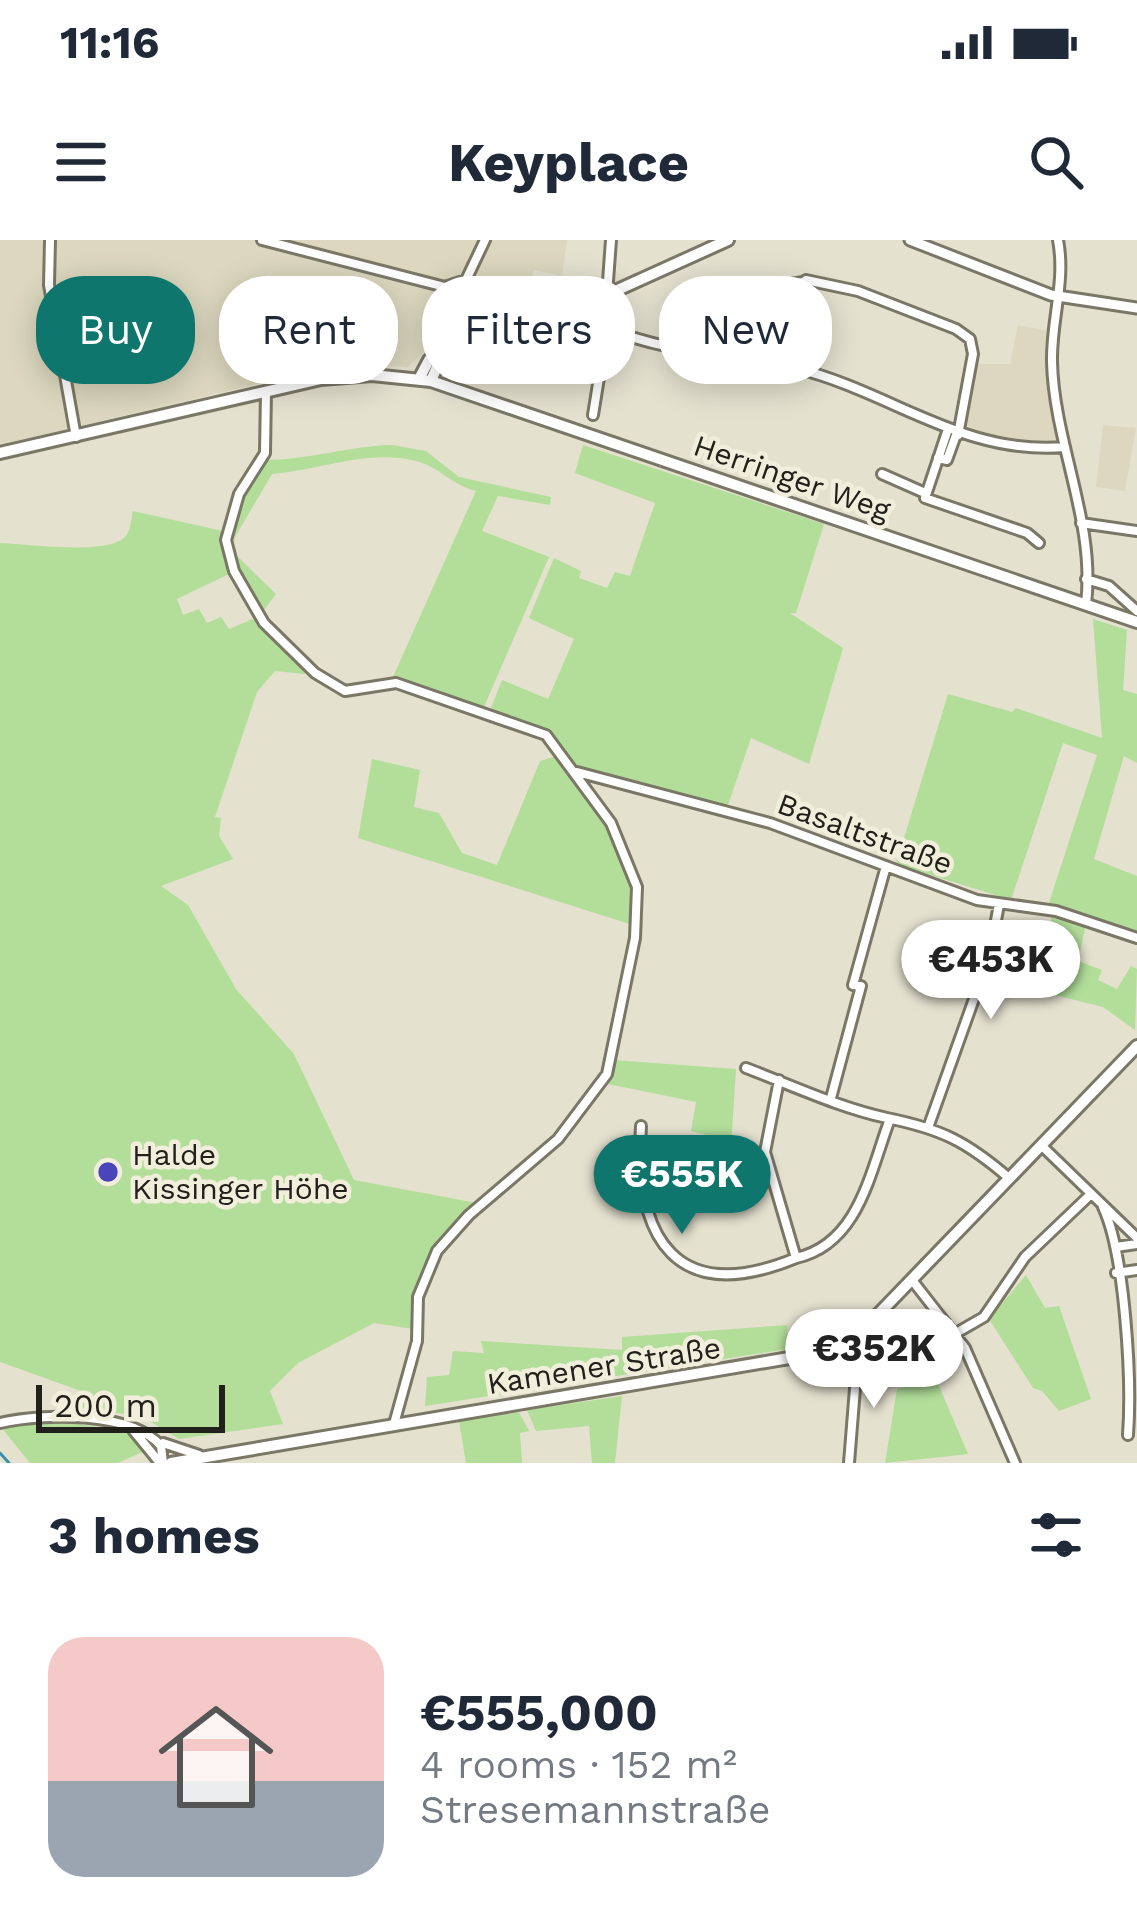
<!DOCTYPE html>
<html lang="en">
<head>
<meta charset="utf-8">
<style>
	body { margin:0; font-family:"Work Sans",sans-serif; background:#f6f6f7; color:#1f2937; height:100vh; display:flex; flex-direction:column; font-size:45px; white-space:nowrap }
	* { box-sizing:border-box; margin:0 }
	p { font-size:39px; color:#747a83 }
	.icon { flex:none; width:66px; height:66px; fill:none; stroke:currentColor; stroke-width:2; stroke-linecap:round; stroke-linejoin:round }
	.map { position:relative; height:1223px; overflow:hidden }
	.drawer { display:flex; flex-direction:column; background:#fff; flex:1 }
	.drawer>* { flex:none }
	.hud { position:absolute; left:36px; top:36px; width:1065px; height:108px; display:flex; gap:24px }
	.scale { position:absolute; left:36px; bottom:30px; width:189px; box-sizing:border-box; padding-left:12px; border:6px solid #21201a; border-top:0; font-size:33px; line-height:42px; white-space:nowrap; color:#21201a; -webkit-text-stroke:9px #f1eedc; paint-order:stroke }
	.price { position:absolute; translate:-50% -102px; padding:0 27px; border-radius:42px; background:#fff; color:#222; font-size:39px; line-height:78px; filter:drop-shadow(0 3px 6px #0008) }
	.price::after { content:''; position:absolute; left:50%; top:72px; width:36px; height:27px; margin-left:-18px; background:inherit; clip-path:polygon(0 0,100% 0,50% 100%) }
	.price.on { background:#0f766e; color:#fff }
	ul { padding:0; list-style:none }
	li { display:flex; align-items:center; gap:36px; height:300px; padding:0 48px }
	li span { display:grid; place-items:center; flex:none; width:336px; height:240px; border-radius:36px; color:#555 }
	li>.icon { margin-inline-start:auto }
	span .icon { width:144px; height:144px; fill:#fffc; stroke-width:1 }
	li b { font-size:51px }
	h2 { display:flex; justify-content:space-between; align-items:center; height:144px; padding:0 48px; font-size:51px }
	.pill { padding:0 42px; border-radius:48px; background:#fff; box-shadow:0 6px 30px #0003; font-size:42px; line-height:108px }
	.pill.on { background:#0f766e; color:#fff }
	.status { display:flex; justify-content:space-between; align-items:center; height:84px; padding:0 60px; background:#fff; direction:ltr }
	.status svg { height:33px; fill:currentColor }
	header { display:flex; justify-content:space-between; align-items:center; height:156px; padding:0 48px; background:#fff; font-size:54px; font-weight:700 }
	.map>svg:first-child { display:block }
	.built { fill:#dcd7be }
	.green { fill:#b2de9a }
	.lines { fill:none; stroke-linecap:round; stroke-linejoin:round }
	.stream { stroke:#3892ac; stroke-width:3 }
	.minor-casing { stroke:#7a7767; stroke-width:14 }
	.tertiary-casing { stroke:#7a7767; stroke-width:15 }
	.secondary-casing { stroke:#7a7767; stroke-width:16 }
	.minor { stroke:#fff; stroke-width:8 }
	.tertiary { stroke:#fff; stroke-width:9 }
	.secondary { stroke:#fff; stroke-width:10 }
	.poi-dot { fill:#4b45bb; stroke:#f1eedc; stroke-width:4.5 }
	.labels { text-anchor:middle; stroke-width:9; stroke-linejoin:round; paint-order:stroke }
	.street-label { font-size:30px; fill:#21201a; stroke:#f1eedc }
	.poi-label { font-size:30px; fill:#21201a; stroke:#f1eedc; text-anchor:start }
</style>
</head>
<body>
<div class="status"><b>11:16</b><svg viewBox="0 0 49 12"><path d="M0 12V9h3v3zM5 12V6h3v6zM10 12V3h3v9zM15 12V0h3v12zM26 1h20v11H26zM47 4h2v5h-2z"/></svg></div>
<header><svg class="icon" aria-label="menu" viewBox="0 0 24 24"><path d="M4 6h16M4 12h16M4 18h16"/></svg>Keyplace<svg class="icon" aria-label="search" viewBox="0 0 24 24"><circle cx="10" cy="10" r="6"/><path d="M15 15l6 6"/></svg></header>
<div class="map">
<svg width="1137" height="1223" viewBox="0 0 1137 1223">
	<rect width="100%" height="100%" fill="#e4e1cf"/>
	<path class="built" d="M0,0H567L562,36L534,30L527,49L529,73L426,110L408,127L358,125L307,132L0,205Z
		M1018,85L1048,91L1045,120L1058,201H1004L972,195L966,188L975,124H1010Z
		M1103,185L1136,188L1125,251L1096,247Z"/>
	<path class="green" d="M796,48L793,121L761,117L771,52Z
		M392,205L426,211L459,237L551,257L550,265L498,256L482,291L549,317L483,469L393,437L476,251C452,245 438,226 416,221C366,209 322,230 272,234L235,297L233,312L276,354L261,374C219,306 224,287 264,220C309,220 348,206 392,205Z
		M583,205L824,284L796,373H790L843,408L809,524L751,498L727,568L579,529L537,485L495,474L491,468L502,440L548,459L574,399L529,378L554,318L581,331L579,338L607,348L615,332L630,336L655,263L575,233Z
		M133,271L223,291L231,333L177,359L183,375L199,369L207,383L221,377L229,389L258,377L307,430L304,434L275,431L257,452L215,577L221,578L219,596L233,619L161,646L188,665L236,749L294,814L354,940L477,963C445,992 407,1041 413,1089L374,1083L298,1123L270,1151L283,1184L179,1199L143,1177L79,1167L81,1151L0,1122V303C27,304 104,315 124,298C131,292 131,279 133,271Z
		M1093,379L1127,390L1123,450L1137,454V523L1124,516L1094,619L1137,636V694L1048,666L1097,515L1063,503L1011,660L896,624L948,454L1012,472L1016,468L1102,498Z
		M560,515L589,548L635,636L636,686L358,598L372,519L420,530L414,567L439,573L462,613L497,625L540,521Z
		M1052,673L1086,684L1078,721L1102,730L1098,740L1117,749L1131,726L1137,729L1135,790L1103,767L1043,752Z
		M613,820L736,829L730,922L703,926L706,895L691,891L696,862L603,843Z
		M1026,1035L1045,1068L1059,1066L1091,1159L1059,1171L1042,1151L1033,1148L989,1079Z
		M787,1085L788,1109L425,1166L427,1137L449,1135L453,1111L484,1113L481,1101L622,1110V1097Z
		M936,1139L968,1214L885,1223L897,1149Z
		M622,1156L615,1223H592L589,1186L536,1191L527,1170Z
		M519,1172L529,1191L520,1193L522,1223H466L459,1181Z
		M55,1180L126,1192L142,1201V1212L118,1223H30L0,1186Z"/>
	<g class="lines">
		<path class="stream" d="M0,1213L9,1223"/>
		<defs>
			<path id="minor" d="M50,0L49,45L76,197
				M262,0L445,47L466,40L485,0
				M1058,0C1066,42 1051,80 1052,122C1054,203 1096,283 1086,364
				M607,55L611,0
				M709,57L803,42
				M607,88C669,114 732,114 795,128C890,151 963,216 1065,207
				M519,121L597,136
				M796,129L806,40L858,51L956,89L970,99L973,114L958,195
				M266,151L265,213L239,254L226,300L234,331L264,383L315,433L345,451L396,443L546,495L611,583L637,647L635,698L607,834L558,899L469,975L437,1011L418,1057L417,1101L394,1184
				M593,175L607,88L601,57
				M947,192L925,258L1027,293L1039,303
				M938,218L947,220L956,195
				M882,234L925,253
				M1081,283L1137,291
				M1086,339L1109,346L1137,371
				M577,532L770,583L977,660L1056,671L1137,698
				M746,828C791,845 840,868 887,878C941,889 966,901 1009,938
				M779,840L765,912L796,1018C859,1004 870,932 890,879
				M831,858L861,746L853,745L886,626
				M929,885L990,714L999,664
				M641,886C634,1000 677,1067 796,1018
				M1042,906L1137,998
				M1103,967C1125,1014 1132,1140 1128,1195
				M1116,1007L1137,1004
				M1116,1033L1137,1030
				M912,1040L965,1108L1015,1223
				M0,1183C42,1173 131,1171 161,1206L163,1223
				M133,1190L160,1223
				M163,1203L199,1215
				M849,1223L858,1111L937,1104L984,1077L1025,1017L1091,954"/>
			<path id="tertiary" d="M910,0L1051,55L1137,68"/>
			<path id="secondary" d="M419,139L429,120L448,108
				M431,141L439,122L457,110L571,71L728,0
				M0,213L321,139L372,135L431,141L1137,382
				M171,1223L830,1111L863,1090L1137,806"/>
		</defs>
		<use href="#minor" class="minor-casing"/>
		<use href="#tertiary" class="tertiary-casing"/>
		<use href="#secondary" class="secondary-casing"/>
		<use href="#minor" class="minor"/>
		<use href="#tertiary" class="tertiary"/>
		<use href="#secondary" class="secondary"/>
	</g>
	<circle class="poi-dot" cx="108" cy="932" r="12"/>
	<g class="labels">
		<g class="street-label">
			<text transform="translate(792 238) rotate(19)" y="10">Herringer Weg</text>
			<text transform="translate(865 594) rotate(20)" y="10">Basaltstraße</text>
			<text transform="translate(604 1126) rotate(-9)" y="10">Kamener Straße</text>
		</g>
		<g class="poi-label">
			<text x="132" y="925">Halde<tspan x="132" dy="34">Kissinger Höhe</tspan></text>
		</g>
	</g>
</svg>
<div class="scale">200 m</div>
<b class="price" style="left:991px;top:782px">€453K</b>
<b class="price on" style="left:682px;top:997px">€555K</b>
<b class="price" style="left:874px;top:1171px">€352K</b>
<div class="hud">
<a class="pill on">Buy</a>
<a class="pill">Rent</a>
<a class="pill">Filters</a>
<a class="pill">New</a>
</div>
</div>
<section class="drawer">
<h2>3 homes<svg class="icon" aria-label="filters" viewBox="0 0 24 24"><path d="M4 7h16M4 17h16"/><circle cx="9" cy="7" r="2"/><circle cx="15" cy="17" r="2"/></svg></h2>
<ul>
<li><span style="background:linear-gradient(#f6c9c9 60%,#9aa5b1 0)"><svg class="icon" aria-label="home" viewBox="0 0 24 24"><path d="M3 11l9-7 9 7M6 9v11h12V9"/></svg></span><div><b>€555,000</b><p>4 rooms · 152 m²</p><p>Stresemannstraße</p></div></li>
</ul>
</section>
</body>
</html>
